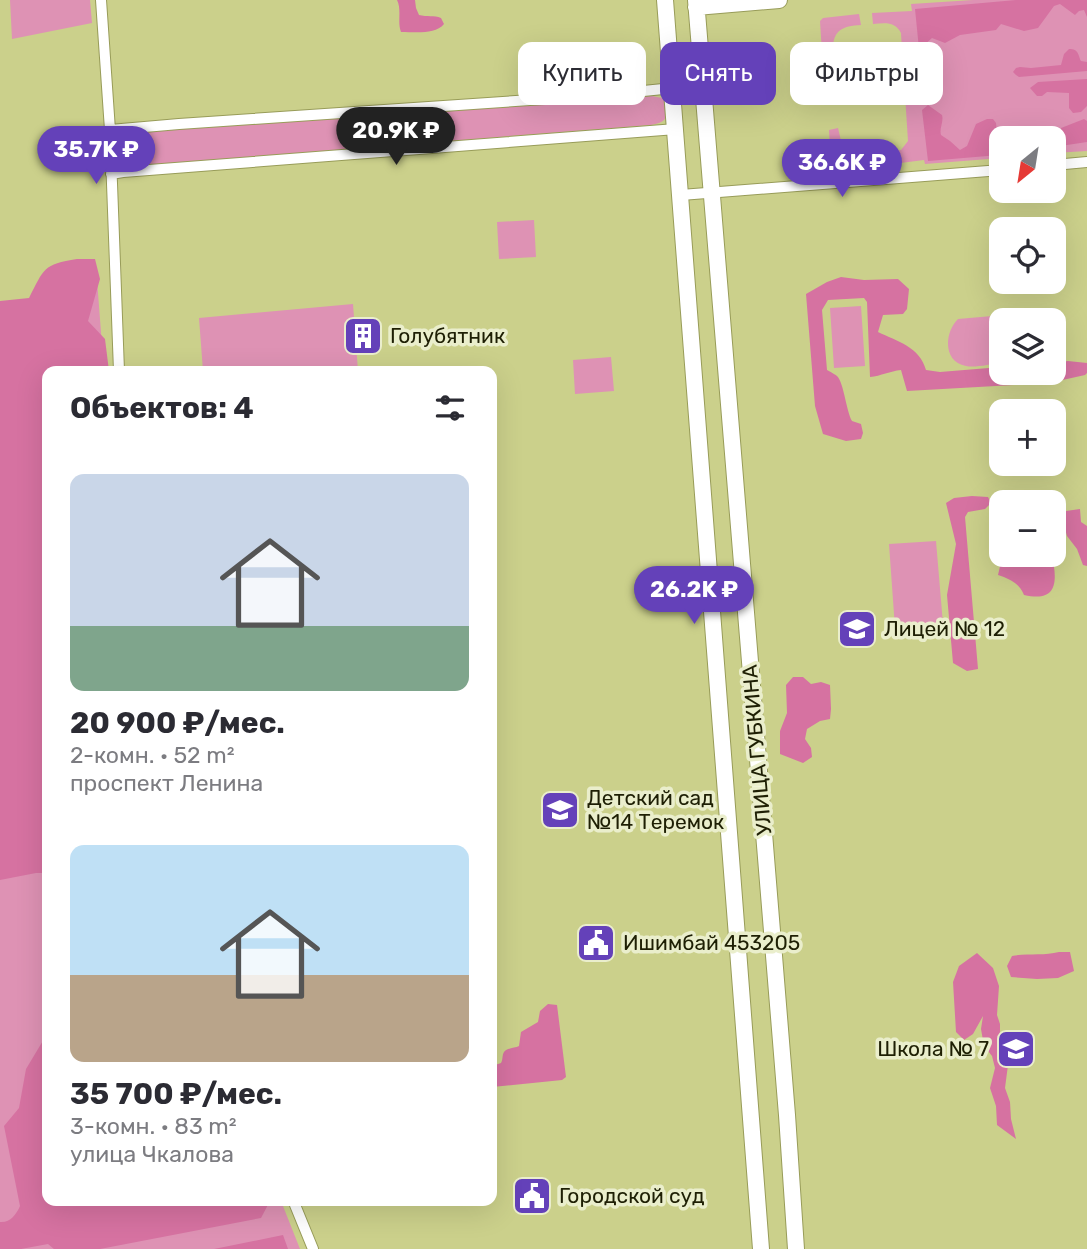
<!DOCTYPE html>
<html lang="ru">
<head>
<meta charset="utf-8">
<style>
	body { margin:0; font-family:Rubik,sans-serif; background:#f7f7f7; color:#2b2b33; height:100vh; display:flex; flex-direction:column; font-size:26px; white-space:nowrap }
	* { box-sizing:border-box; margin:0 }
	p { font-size:23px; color:#7c7c81 }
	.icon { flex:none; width:38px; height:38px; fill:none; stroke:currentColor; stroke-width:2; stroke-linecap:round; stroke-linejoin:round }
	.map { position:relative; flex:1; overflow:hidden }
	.sheet { position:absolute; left:42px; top:366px; width:455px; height:840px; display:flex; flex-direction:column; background:#fff; border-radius:14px; box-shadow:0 7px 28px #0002 }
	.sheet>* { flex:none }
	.top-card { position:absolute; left:518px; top:42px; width:464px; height:63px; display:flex; gap:14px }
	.needle { width:46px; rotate:210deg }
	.buttons { position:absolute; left:989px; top:126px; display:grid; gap:14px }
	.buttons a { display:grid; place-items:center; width:77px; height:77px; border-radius:14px; background:#fff; box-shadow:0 7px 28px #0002; font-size:35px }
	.price { position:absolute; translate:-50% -60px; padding:0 16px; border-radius:24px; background:#6441b9; color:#fff; font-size:23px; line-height:46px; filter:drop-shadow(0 2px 4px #0008) }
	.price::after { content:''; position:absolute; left:50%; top:42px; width:21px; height:16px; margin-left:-10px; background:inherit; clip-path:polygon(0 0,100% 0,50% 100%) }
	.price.on { background:#222; color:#fff }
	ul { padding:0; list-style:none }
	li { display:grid; align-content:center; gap:14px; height:371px; padding:0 28px }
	li span { display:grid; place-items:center; height:217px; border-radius:14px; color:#555 }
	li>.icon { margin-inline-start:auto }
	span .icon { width:126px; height:126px; fill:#fffc; stroke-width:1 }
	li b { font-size:30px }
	h2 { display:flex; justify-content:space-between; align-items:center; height:84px; padding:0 28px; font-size:30px }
	.pill { padding:0 24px; border-radius:14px; background:#fff; box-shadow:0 7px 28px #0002; font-size:24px; line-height:63px }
	.pill.on { background:#6441b9; color:#fff }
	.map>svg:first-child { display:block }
	.green { fill:#de92b4 }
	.forest { fill:#d672a1 }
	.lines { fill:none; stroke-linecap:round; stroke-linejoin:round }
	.street-casing { stroke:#989c59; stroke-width:12 }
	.secondary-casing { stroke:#989c59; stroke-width:18 }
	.street { stroke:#fff; stroke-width:10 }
	.secondary { stroke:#fff; stroke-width:16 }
	.labels { text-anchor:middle; stroke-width:7; stroke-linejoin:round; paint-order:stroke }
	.poi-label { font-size:21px; fill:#1e1f04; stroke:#eaeecc; text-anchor:start }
	.street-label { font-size:21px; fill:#1e1f04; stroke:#eaeecc }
</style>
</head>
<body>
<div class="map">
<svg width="1087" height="1249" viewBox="0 0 1087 1249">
	<rect width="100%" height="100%" fill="#cbd08b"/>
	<path class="green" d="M10,0H90L92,23L12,39Z
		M973,0H1087V151L1054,153V138H1001V158L925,164L924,160L885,165L884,152L901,150L908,141L905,95L919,93L918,86H904L901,33C895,21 885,23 873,24L872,13L912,11L911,4Z
		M859,14L861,25C841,26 832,31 833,53H822L820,21L823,18Z
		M652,96L662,98L666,101C667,116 669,122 651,125L135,166L125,162C119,150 116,135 133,132Z
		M838,128L843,149L850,154L873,153L874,165L831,168L829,130Z
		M534,220L536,257L499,259L497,222Z
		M96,267L104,371H47V1200L281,1201L300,1249H0V312L50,307Z
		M353,304L358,371H203L199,318Z
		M861,306L865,366L834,368L830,308Z
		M1049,311C1065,323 1064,343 1054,359V320H1001V363C991,364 975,368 966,366C943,362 944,333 958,319Z
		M611,357L614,391L575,394L573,360Z
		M936,541L943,624L895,628L889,544Z"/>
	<path class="forest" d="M397,0H415L416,8L419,15C427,17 434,15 441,18L444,24C435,35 415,32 401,32C397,22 402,10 397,0Z
		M1016,0H1087V17L1084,10L1079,11L1075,15L1060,4L1054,6L1038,28L1024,31L1001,24L996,30L960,35L945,43L932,38L923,46L940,71L939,75L932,80L922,79L915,9Z
		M1069,49C1079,49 1078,55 1081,61L1087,62V71L1019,77L1016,75L1013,72L1016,68L1020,67L1031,68L1061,65L1064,54Z
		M1087,79V106L1081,112L1073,113L1069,108V93L1047,92L1042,96H1037L1030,88L1038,82Z
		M928,105L942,115C944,122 939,128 941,135L950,141L960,150L967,146L976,124L987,119H993L996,123L999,155L928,161L922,110Z
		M1084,119L1087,121V142L1054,147V138H1051L1056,130Z
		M77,259H95L100,279L88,321L105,339L109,371H47V873H36L0,880V301L29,298C44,269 43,264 77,259Z
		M841,277L864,280L898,279L909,289L907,309L903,314L883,315L878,332C897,341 920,347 926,370L940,372L1001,367V373H1054V363L1068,361L1087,363V373L1085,375L1049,383L907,391L901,370C890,371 881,376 870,377L867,302L864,298L828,300L822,310L827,370C829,371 836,375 837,376C844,383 846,410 852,421L861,424L863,433L861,439L846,441L823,434L815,406L806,294L827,282Z
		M972,496L988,497L991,503L985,509L968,512L965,517L978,669L967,671L953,663L947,595L956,544L946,503L954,498Z
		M1080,509L1081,522L1087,526V566L1083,565L1077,549L1067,536L1062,518L1066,511Z
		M1006,555H1052C1057,580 1059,603 1024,595C1019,583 1010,579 998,575L1001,562Z
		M793,677H803L811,684L821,682L830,685L831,709L830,719L820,721L807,729L805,739L811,748L812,757L803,763L780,754V731L787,713L786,685Z
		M1059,952H1070L1074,971L1058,978L1037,979L1011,977L1007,966L1012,956C1028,953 1044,956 1059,952Z
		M977,953L993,968L999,986L997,1015L1000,1024V1040L1008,1065L1005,1088L1010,1102L1011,1119L1016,1139L997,1125L996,1106L990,1088L995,1068L992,1056L984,1046L981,1029L983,1016L973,1034L964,1040L956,1032L953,982L959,966Z
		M548,1004L557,1005L566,1077L562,1080L492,1087V1066L501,1063C503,1060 502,1055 504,1052C507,1048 515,1048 519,1046L521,1032L538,1022L540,1011Z
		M47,1034V1200L270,1201L261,1218L100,1249H54L48,1244L21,1249H0V1222C10,1223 16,1215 20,1206L4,1126L19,1108L26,1069Z
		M283,1235L288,1249H214Z"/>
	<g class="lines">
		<defs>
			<path id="street" d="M101,0L110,130L119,371
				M110,130L179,124L604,95L673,88
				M1054,165L1087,162
				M111,174L123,172L676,129
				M681,195L1001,170
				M293,1200L313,1249"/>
			<path id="secondary" d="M665,0L761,1249
				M696,0L787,1115L796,1249
				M696,7L779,0"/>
		</defs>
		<use href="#street" class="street-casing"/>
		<use href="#secondary" class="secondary-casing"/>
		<use href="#street" class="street"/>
		<use href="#secondary" class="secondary"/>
	</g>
	<defs>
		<symbol id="building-square" viewBox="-11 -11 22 22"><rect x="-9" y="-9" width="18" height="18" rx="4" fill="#6441b9" stroke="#eaeecc"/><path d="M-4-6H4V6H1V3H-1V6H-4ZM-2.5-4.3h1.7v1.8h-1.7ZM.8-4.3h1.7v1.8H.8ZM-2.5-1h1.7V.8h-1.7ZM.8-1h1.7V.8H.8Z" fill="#fff"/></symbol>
		<symbol id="school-square" viewBox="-11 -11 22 22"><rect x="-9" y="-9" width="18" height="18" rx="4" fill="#6441b9" stroke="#eaeecc"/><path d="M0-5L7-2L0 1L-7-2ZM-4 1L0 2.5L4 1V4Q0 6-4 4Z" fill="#fff"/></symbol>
		<symbol id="civic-square" viewBox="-11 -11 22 22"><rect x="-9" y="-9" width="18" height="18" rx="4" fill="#6441b9" stroke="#eaeecc"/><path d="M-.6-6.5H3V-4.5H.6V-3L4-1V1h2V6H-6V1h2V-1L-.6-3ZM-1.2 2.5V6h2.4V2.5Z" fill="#fff"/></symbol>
	</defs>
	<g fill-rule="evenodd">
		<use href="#building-square" x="341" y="314" width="44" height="44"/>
		<use href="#school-square" x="835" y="607" width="44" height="44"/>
		<use href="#school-square" x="538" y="788" width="44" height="44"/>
		<use href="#civic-square" x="574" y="921" width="44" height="44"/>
		<use href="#school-square" x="994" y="1027" width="44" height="44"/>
		<use href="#civic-square" x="510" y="1174" width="44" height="44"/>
	</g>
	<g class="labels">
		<g class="poi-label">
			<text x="390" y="343">Голубятник</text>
			<text x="884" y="636">Лицей № 12</text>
			<text x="587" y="805">Детский сад<tspan x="587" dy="24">№14 Теремок</tspan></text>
			<text x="623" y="950">Ишимбай 453205</text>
			<text x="989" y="1056" text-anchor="end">Школа № 7</text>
			<text x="559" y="1203">Городской суд</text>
		</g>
		<g class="street-label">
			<text transform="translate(757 750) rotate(-95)" y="7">УЛИЦА ГУБКИНА</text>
		</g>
	</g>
</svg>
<div class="buttons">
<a><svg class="needle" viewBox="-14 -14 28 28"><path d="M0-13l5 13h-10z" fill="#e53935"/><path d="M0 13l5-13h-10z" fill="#7c7c81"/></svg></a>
<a><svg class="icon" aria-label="locate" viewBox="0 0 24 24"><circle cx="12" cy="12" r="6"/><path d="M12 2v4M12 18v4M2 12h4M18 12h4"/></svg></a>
<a><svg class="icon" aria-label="layers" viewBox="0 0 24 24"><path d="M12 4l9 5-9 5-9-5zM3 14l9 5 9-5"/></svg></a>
<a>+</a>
<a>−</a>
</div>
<b class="price on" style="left:396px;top:167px">20.9K ₽</b>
<b class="price" style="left:96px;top:186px">35.7K ₽</b>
<b class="price" style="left:842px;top:199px">36.6K ₽</b>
<b class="price" style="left:694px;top:626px">26.2K ₽</b>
<div class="top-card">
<a class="pill">Купить</a>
<a class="pill on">Снять</a>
<a class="pill">Фильтры</a>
</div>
<section class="sheet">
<h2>Объектов: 4<svg class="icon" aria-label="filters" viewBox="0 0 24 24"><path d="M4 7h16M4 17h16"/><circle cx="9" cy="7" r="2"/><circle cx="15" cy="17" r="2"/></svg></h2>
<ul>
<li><span style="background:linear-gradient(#c9d6e8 70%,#7fa58c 0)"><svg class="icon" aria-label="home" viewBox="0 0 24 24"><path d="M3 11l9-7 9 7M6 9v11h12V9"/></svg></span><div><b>20 900 ₽/мес.</b><p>2-комн. · 52 m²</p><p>проспект Ленина</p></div></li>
<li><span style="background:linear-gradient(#bfe0f5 60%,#b9a48a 0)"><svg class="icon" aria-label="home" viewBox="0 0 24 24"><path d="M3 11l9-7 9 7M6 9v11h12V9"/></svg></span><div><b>35 700 ₽/мес.</b><p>3-комн. · 83 m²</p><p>улица Чкалова</p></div></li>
</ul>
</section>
</div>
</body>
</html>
